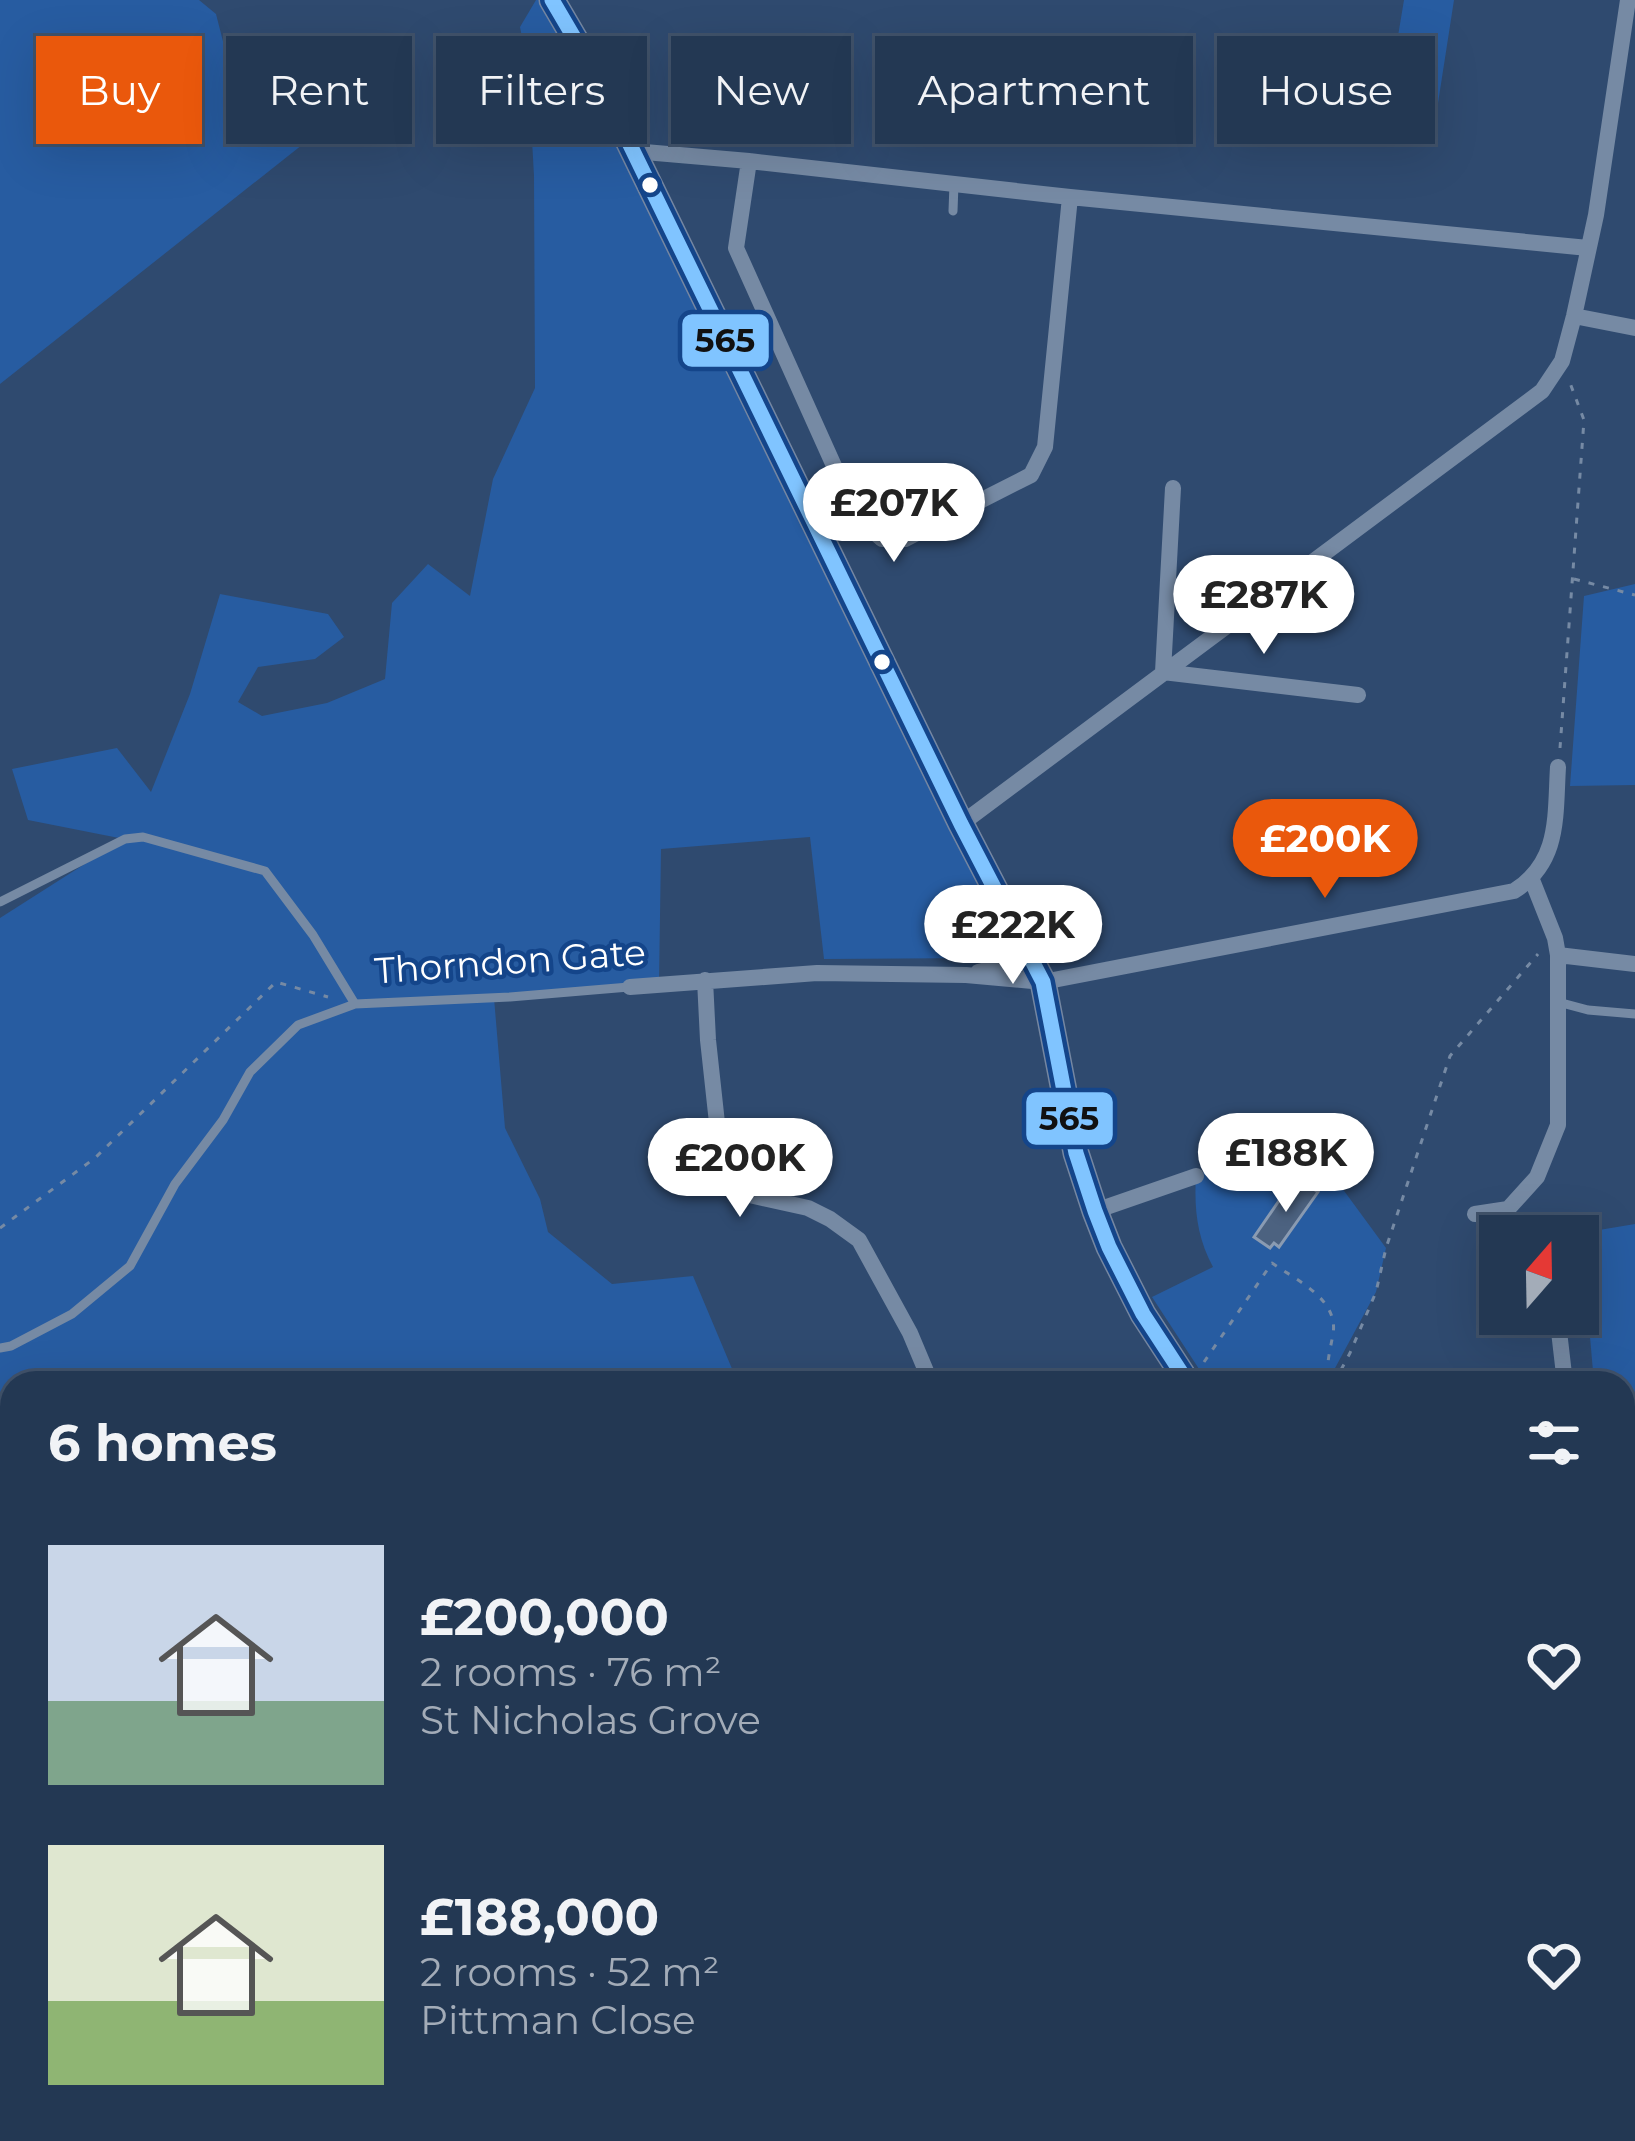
<!DOCTYPE html>
<html lang="en">
<head>
<meta charset="utf-8">
<style>
	body { margin:0; font-family:Montserrat,sans-serif; background:#2f435d; color:#f1f3f6; height:100vh; display:flex; flex-direction:column; font-size:45px; white-space:nowrap }
	* { box-sizing:border-box; margin:0 }
	p { font-size:39px; color:#a3acb8 }
	.icon { flex:none; width:66px; height:66px; fill:none; stroke:currentColor; stroke-width:2; stroke-linecap:round; stroke-linejoin:round }
	.map { position:relative; flex:1; overflow:hidden }
	.panel { position:absolute; left:0px; top:1371px; width:1635px; height:771px; display:flex; flex-direction:column; background:#233853; border-radius:36px 36px 0 0; box-shadow:0 12px 48px #0002,0 0 0 3px #40526a }
	.panel>* { flex:none }
	.hud { position:absolute; left:36px; top:36px; width:1563px; height:108px; display:flex; gap:24px }
	.needle { width:78px; rotate:20deg }
	.buttons { position:absolute; left:1479px; top:1215px; display:grid; gap:24px }
	.buttons a { display:grid; place-items:center; width:120px; height:120px; border-radius:0px; background:#233853; box-shadow:0 12px 48px #0002,0 0 0 3px #40526a; font-size:60px }
	.price { position:absolute; translate:-50% -102px; padding:0 27px; border-radius:42px; background:#fff; color:#222; font-size:39px; line-height:78px; filter:drop-shadow(0 3px 6px #0008) }
	.price::after { content:''; position:absolute; left:50%; top:72px; width:36px; height:27px; margin-left:-18px; background:inherit; clip-path:polygon(0 0,100% 0,50% 100%) }
	.price.current { background:#ea580c; color:#fff }
	ul { padding:0; list-style:none }
	li { display:flex; align-items:center; gap:36px; height:300px; padding:0 48px }
	li span { display:grid; place-items:center; flex:none; width:336px; height:240px; border-radius:0px; color:#555 }
	li>.icon { margin-inline-start:auto }
	span .icon { width:144px; height:144px; fill:#fffc; stroke-width:1 }
	li b { font-size:51px }
	h2 { display:flex; justify-content:space-between; align-items:center; height:144px; padding:0 48px; font-size:51px }
	.chip { padding:0 42px; border-radius:0px; background:#233853; box-shadow:0 12px 48px #0002,0 0 0 3px #40526a; font-size:42px; line-height:108px }
	.chip.current { background:#ea580c; color:#fff }
	.map>svg:first-child { display:block }
	.green { fill:#275ca1 }
	.building { fill:#4c6280; stroke:#8a9bb2; stroke-width:3 }
	.lines { fill:none; stroke-linecap:round; stroke-linejoin:round }
	.path { stroke:#768aa4; stroke-width:3; stroke-dasharray:6 9; stroke-linecap:butt }
	.lane { stroke:#768aa4; stroke-width:9 }
	.street { stroke:#768aa4; stroke-width:16 }
	.primary { stroke:#7587a2; stroke-width:27 }
	.bus-1-casing { stroke:#14458a; stroke-width:24 }
	.bus-1 { stroke:#80c4ff; stroke-width:15 }
	.bus-dot { fill:#fff; stroke:#14458a; stroke-width:4.5 }
	.labels { text-anchor:middle; stroke-width:9; stroke-linejoin:round; paint-order:stroke }
	.street-label { font-size:36px; fill:#fff; stroke:#14458a }
	.line-badge { stroke:#14458a; stroke-width:4.5 }
	.pale-badge-label { font-size:33px; text-anchor:middle; font-weight:bold; fill:#111 }
</style>
</head>
<body>
<div class="map">
<svg width="1635" height="2141" viewBox="0 0 1635 2141">
	<rect width="100%" height="100%" fill="#2f4a6f"/>
	<path class="green" d="M0,0H199L216,14L229,65L307,141L0,384Z
		M536,0H552L1020,937L977,958L824,959L810,837L661,849L659,984L494,998L505,1128L540,1199L548,1232L612,1284L693,1276L738,1383H12V2130H851L849,2141H0V918L124,839L28,820L12,769L117,748L151,792L190,694L220,594L328,614L344,637L315,659L258,667L238,702L262,716L327,703L385,679L392,603L428,564L470,596L493,479L535,388L534,176L528,67L520,27Z
		M1404,0H1454L1434,129L1384,120Z
		M1635,584V785L1570,786L1584,596Z
		M1295,1124L1386,1248L1376,1292L1327,1383H1211L1201,1372L1152,1297L1213,1267C1197,1237 1194,1209 1196,1176Z
		M1635,1224V1410L1623,1411V1383H1594L1581,1233Z"/>
	<path class="building" d="M1299,1179L1318,1192L1279,1247L1274,1243L1270,1248L1254,1237L1285,1192L1288,1194Z"/>
	<g class="lines">
		<path class="path" d="M1574,579L1635,595
			M1560,748L1584,420L1570,383
			M0,1228L95,1158L276,982L328,997
			M1204,1362L1272,1263C1296,1280 1339,1299 1333,1334C1330,1352 1325,1365 1330,1383
			M1334,1383L1350,1353L1376,1292L1386,1248L1450,1056L1538,954"/>
		<path class="lane" d="M953,211L954,184
			M0,902L125,839L143,837L265,871L313,935L355,1004
			M1558,1002L1588,1010L1635,1014
			M0,1348L11,1346L72,1314L130,1266L175,1184L223,1120L250,1072L298,1025L355,1004L510,997L629,987"/>
		<path class="street" d="M633,151L749,161L1070,197L1588,248
			M749,161L736,248L857,517L882,539H905L1031,475L1045,447L1070,197
			M1574,316L1635,328
			M1173,488L1163,672L1358,695
			M961,824L1542,391L1562,361L1574,316L1596,215L1628,0
			M1558,955L1635,964
			M978,972C997,968 1011,958 1022,942
			M705,980L708,1040L722,1169L730,1184L745,1194L808,1208L830,1219L859,1240L910,1333L931,1383
			M630,987L817,973L966,975L1043,982L1514,891C1560,862 1555,817 1558,767
			M1095,1211L1196,1176
			M1475,1214L1508,1209L1537,1177L1558,1125V955L1555,938L1532,880
			M1557,1314L1565,1383
			M1623,2024L1635,2021
			M1051,2130L1054,2141
			M1351,2130L1353,2141"/>
		<path class="primary" d="M552,0L596,75L961,824L1043,982L1076,1153L1095,1211L1109,1247L1143,1314L1188,1383
			M1571,2130L1572,2141"/>
		<defs>
			<path id="bus-1" d="M552,0L596,75L961,824L1043,982L1076,1153L1095,1211L1109,1247L1143,1314L1188,1383"/>
		</defs>
		<use href="#bus-1" class="bus-1-casing"/>
		<use href="#bus-1" class="bus-1"/>
	</g>
	<g class="bus-dot">
		<circle cx="650" cy="185" r="10"/>
		<circle cx="882" cy="662" r="10"/>
	</g>
	<g class="labels">
		<g class="street-label">
			<text transform="translate(510 961) rotate(-4)" y="13">Thorndon Gate</text>
		</g>
	</g>
	<g class="line-badge">
		<rect x="680" y="312" width="91" height="57" rx="12" fill="#80c4ff"/>
		<rect x="1024" y="1090" width="91" height="57" rx="12" fill="#80c4ff"/>
	</g>
	<g class="pale-badge-label">
		<text x="725" y="352">565</text>
		<text x="1069" y="1130">565</text>
	</g>
</svg>
<div class="buttons">
<a><svg class="needle" viewBox="-14 -14 28 28"><path d="M0-13l5 13h-10z" fill="#e53935"/><path d="M0 13l5-13h-10z" fill="#a3acb8"/></svg></a>
</div>
<b class="price" style="left:894px;top:565px">£207K</b>
<b class="price" style="left:1264px;top:657px">£287K</b>
<b class="price current" style="left:1325px;top:901px">£200K</b>
<b class="price" style="left:1013px;top:987px">£222K</b>
<b class="price" style="left:1286px;top:1215px">£188K</b>
<b class="price" style="left:740px;top:1220px">£200K</b>
<div class="hud">
<a class="chip current">Buy</a>
<a class="chip">Rent</a>
<a class="chip">Filters</a>
<a class="chip">New</a>
<a class="chip">Apartment</a>
<a class="chip">House</a>
</div>
<section class="panel">
<h2>6 homes<svg class="icon" aria-label="filters" viewBox="0 0 24 24"><path d="M4 7h16M4 17h16"/><circle cx="9" cy="7" r="2"/><circle cx="15" cy="17" r="2"/></svg></h2>
<ul>
<li><span style="background:linear-gradient(#c9d6e8 65%,#7fa58c 0)"><svg class="icon" aria-label="home" viewBox="0 0 24 24"><path d="M3 11l9-7 9 7M6 9v11h12V9"/></svg></span><div><b>£200,000</b><p>2 rooms · 76 m²</p><p>St Nicholas Grove</p></div><svg class="icon" aria-label="heart" viewBox="0 0 24 24"><path d="M12 20l-8-8c-3-5 5-10 8-4 3-6 11-1 8 4z"/></svg></li>
<li><span style="background:linear-gradient(#dfe7d0 65%,#8fb573 0)"><svg class="icon" aria-label="home" viewBox="0 0 24 24"><path d="M3 11l9-7 9 7M6 9v11h12V9"/></svg></span><div><b>£188,000</b><p>2 rooms · 52 m²</p><p>Pittman Close</p></div><svg class="icon" aria-label="heart" viewBox="0 0 24 24"><path d="M12 20l-8-8c-3-5 5-10 8-4 3-6 11-1 8 4z"/></svg></li>
</ul>
</section>
</div>
</body>
</html>
